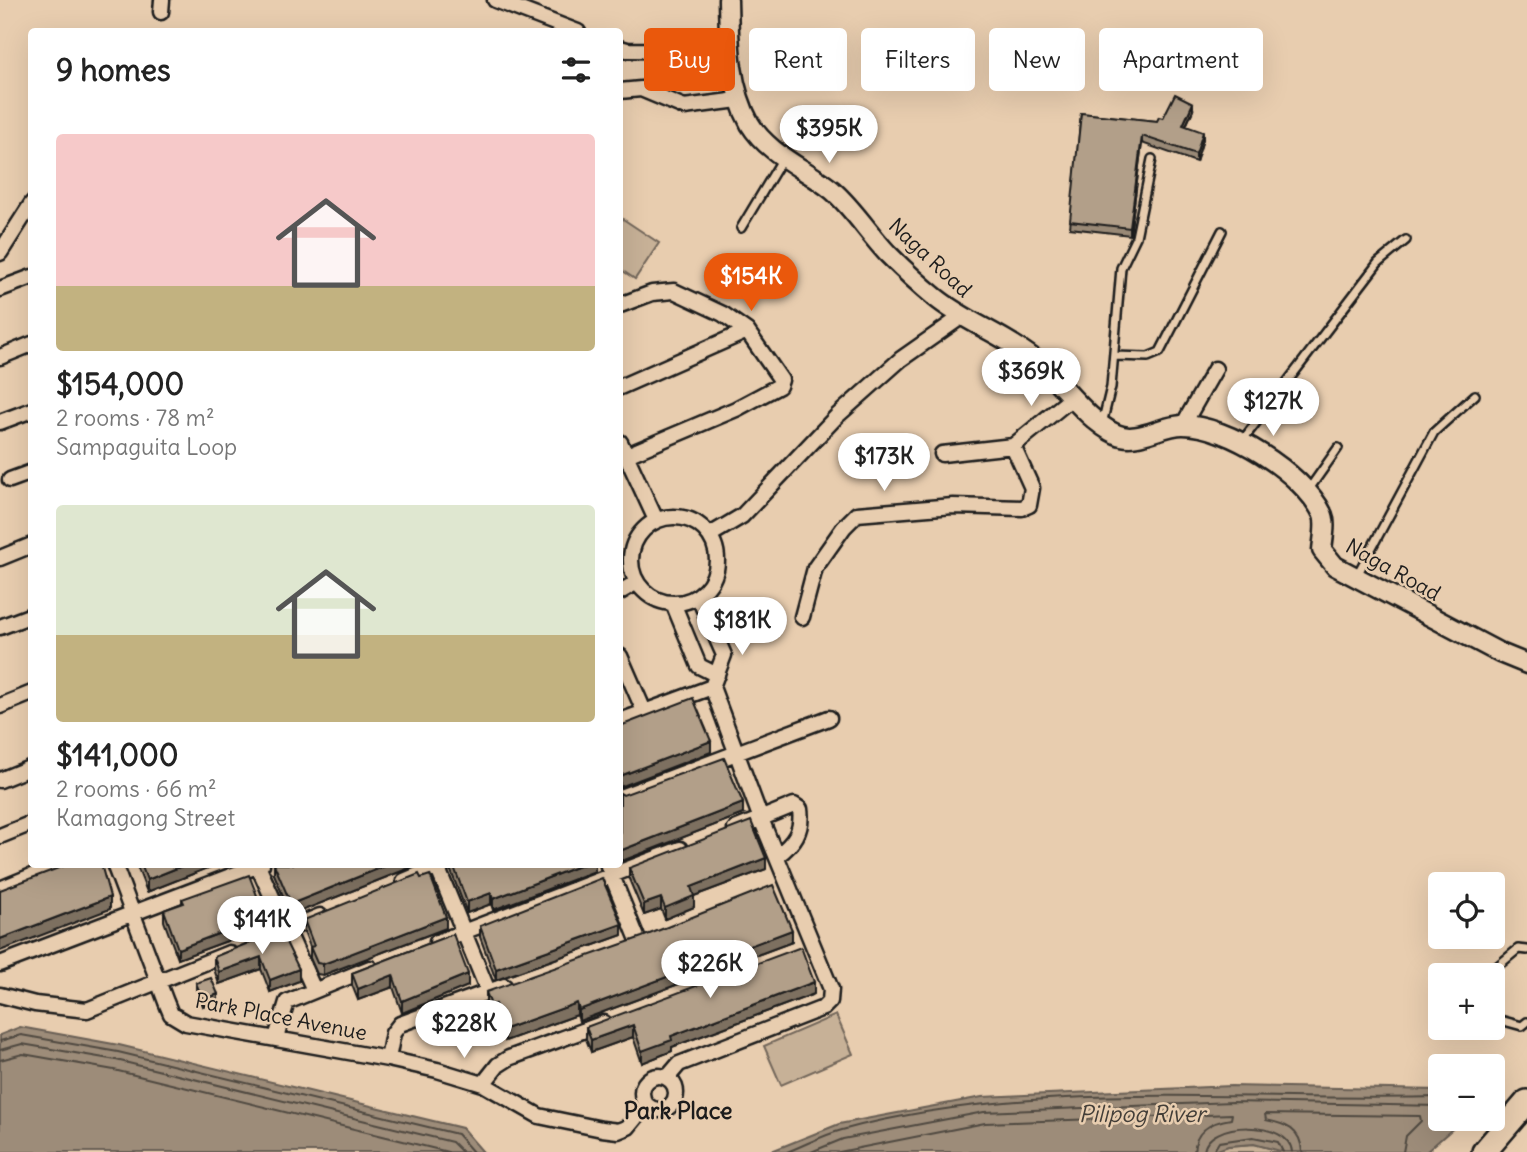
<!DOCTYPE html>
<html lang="en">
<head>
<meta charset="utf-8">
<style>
	body { margin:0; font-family:Delius,sans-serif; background:#f2f2f2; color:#222; height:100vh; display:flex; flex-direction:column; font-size:26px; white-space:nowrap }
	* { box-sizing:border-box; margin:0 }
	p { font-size:23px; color:#767676 }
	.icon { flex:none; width:38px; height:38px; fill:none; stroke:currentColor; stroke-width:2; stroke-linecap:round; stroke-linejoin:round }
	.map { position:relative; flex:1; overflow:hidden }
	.details { position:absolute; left:28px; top:28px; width:595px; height:840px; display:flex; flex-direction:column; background:#fff; border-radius:7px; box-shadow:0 7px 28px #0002 }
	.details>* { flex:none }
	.banner { position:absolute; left:644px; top:28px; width:665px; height:63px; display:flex; gap:14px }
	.fabs { position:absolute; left:1428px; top:872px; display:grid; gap:14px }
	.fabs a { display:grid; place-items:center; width:77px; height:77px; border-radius:7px; background:#fff; box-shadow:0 7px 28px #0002; font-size:35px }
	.price { position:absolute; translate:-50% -60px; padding:0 16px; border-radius:24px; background:#fff; color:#222; font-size:23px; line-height:46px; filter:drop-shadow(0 2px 4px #0008) }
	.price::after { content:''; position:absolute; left:50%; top:42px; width:21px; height:16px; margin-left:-10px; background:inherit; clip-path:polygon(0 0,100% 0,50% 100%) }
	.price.on { background:#ea580c; color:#fff }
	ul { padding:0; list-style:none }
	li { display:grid; align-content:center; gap:14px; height:371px; padding:0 28px }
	li span { display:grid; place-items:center; height:217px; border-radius:7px; color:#555 }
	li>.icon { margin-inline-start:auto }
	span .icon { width:126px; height:126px; fill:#fffc; stroke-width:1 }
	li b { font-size:30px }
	h2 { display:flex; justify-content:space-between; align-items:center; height:84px; padding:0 28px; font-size:30px }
	.pill { padding:0 24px; border-radius:7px; background:#fff; box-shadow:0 7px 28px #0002; font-size:24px; line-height:63px }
	.pill.on { background:#ea580c; color:#fff }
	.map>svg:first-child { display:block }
	.green { fill:#c7b197; stroke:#72665a; stroke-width:2 }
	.water { fill:#9d8c79; stroke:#695f54; stroke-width:2 }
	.pier { fill:#e8cdaf }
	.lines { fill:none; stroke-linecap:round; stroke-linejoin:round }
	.shore { stroke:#504941; stroke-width:2 }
	.service-casing { stroke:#1c1c1c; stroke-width:12 }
	.minor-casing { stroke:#1c1c1c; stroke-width:19 }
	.tertiary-casing { stroke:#1c1c1c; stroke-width:23 }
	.primary-casing { stroke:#1c1c1c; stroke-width:28 }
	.service { stroke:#e8cdaf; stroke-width:7 }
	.minor { stroke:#e8cdaf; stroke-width:14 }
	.tertiary { stroke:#e8cdaf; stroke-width:18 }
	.primary { stroke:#e8cdaf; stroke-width:23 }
	.wall { fill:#998976; stroke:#1c1c1c; stroke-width:2 }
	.shaded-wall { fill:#7d6f60; stroke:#1c1c1c; stroke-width:2 }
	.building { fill:#b29f89; stroke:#1c1c1c; stroke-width:2 }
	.labels { text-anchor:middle; stroke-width:5; stroke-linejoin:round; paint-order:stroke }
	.street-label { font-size:21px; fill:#1c1c1c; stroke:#e8cdaf }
	.neighbourhood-label { font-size:23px; font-weight:bold; fill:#1c1c1c; stroke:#e8cdaf }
	.water-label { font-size:23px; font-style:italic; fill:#433e38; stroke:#e8cdaf }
</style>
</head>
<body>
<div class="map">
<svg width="1527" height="1152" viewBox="0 0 1527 1152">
	<rect width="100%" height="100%" fill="#e8cdaf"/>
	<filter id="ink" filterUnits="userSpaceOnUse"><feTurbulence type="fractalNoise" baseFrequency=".0143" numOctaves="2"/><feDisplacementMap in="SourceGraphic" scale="14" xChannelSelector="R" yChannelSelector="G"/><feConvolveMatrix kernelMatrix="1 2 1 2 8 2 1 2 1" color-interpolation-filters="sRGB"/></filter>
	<g filter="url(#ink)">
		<path class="green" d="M620,217L659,243L635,279L620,269Z
			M836,1015L853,1054L781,1085L764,1046Z
			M1254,1144L1284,1152H1212L1228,1146Z"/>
		<path class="water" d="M20,1027L119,1045L462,1128L483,1152H0V1035Z
			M1231,1086L1440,1090V1118H1465L1426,1152H1284L1254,1144L1228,1146L1212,1152H769L839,1124L982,1097Z"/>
		<path class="pier" d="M1496,1091L1527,1117V1148L1524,1152L1481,1118H1493Z"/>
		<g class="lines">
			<path class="shore" d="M0,1041L21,1035L118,1052L457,1134L473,1152
				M0,1050L22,1044L116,1060L452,1142L462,1152
				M0,1060L23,1054L114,1070L448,1152
				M787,1152C805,1145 823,1135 842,1130C1035,1078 1243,1102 1440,1097
				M811,1152L843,1139L984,1112L1232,1102L1440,1106
				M839,1152L985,1123L1232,1114L1231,1119C1211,1122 1195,1130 1194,1152
				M1204,1152C1206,1119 1290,1120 1292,1152
				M1213,1152L1219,1142L1253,1137L1278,1142L1283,1152
				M1302,1152C1301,1129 1286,1124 1266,1120L1265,1114L1420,1116L1421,1121L1406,1136L1403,1152"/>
			<defs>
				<path id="service" d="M741,228L783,158
					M1114,356L1148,357L1160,352L1222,231
					M1102,424L1111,387L1121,268L1136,237L1152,159
					M1242,441L1378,263L1406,240
					M1307,492L1338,448
					M1356,577L1434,432L1475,395
					M1487,975L1518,949L1527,950
					M1493,1018L1522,1026L1527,1022"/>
				<path id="minor" d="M495,0L578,32
					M161,12L162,0
					M620,48L627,50L729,51
					M620,91L641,89L684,107L738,100
					M0,253L32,203
					M0,289L32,277
					M620,305L652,293L674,291L723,314L747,331L781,380L779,386L736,409L620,458
					M0,357L32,344
					M620,387L747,331
					M0,422L32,410
					M1183,425L1215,369
					M620,442L656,520
					M942,454L1013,446L1073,397
					M10,480L32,472
					M631 560a43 43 0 1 1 86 0a43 43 0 1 1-86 0Z
					M710,535L742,516L837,416L901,359L961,317
					M0,558L32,545
					M620,592L637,582
					M673,603L699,666L717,675
					M802,617L815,568L844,527L857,514L953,506L1022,508L1029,505L1032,488L1013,446
					M0,627L32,615
					M620,656L644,711
					M0,706L32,693
					M620,721L712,687
					M0,780L32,767
					M620,797L829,718
					M735,829L794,805L800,809C803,831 794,843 777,856
					M0,836L32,823
					M114,864L166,1002L171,1014L186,1023L388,1059L437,1070L483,1084L539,1116L602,1129L618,1131L628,1127L646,1105
					M436,864L488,991
					M258,866L314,990
					M608,866L638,940
					M404,881L444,864
					M0,889L61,864
					M264,939L320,916
					M437,942L680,849
					M0,964L262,864
					M0,995L35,1004L87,1010L229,953
					M276,1038L287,1002L370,968
					M388,1059L393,1033L400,1024L504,986
					M642 1093a17 17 0 1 1 34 0a17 17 0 1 1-34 0Z
					M667,1078L679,1064L823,1008L830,1001L831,989L761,819L712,687L724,655L698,596
					M483,1084L498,1065L509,1058L604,1023"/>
				<path id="tertiary" d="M728,0C729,42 729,86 750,124C768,154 806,169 832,190C853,208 869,234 888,254C903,269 919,284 935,297C965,322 1003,334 1034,359C1060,380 1086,420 1116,434C1137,444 1161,425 1183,425C1227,425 1303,473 1322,513C1327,522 1323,539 1322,550L1335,566L1500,653L1527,664"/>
				<path id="primary" d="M1484,1152L1527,1102"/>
			</defs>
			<use href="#service" class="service-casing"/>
			<use href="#minor" class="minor-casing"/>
			<use href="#tertiary" class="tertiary-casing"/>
			<use href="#primary" class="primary-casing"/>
			<use href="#service" class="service"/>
			<use href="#minor" class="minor"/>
			<use href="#tertiary" class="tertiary"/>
			<use href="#primary" class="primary"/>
		</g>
		<path class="wall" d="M1193,110L1186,126L1203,139L1196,162L1142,143L1130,235L1070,228L1081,113L1157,121L1163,118Z
			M620,793L623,795L743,814L622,861L620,858Z
			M136,864H218L147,892Z
			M274,864H412V867L291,915L274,874Z
			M451,864H595V871L493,910L491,904L467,913L451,871Z
			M629,868L766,869L694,896V907L665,919L661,909L644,915L629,879Z
			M182,899L265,927L178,959L164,921V910L182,903Z
			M304,920L446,928L323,975L317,974L310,958V947L304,931Z
			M480,926L622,935L496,980L480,937Z
			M280,930L299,981L270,992L261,969L219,984L214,969V957Z
			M453,934L468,986L402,1013L393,987L358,1000L352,985V973Z
			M792,942L579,1021L577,1015L505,1041L495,1016L491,1017L486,1004V992Z
			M196,983L218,1000L203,1006L196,989Z
			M814,994L672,1047V1051L642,1063L633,1037L591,1052L586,1039V1027Z"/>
		<path class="shaded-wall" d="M1193,103V110L1183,132V125Z
			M1203,132V139L1196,162V154Z
			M1142,136V143L1130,235V228Z
			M622,694V706L620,707V695Z
			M711,741V752L620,787V776Z
			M743,803V814L622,861V850Z
			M766,858V869L694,896V907L665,919V908L691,887Z
			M187,864H218L147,892V880Z
			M390,864H412V867L291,915V904Z
			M584,864H595V871L493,910V899Z
			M491,893V904L467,913V902Z
			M110,897V909L0,951V939Z
			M661,898V909L644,915V904Z
			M265,916V927L178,959V949Z
			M446,917V928L323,975V964Z
			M622,924V935L496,980V969Z
			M792,930V942L579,1021V1010Z
			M261,957V969L219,984V972Z
			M299,969V981L270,992V980Z
			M468,974V986L402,1013V1001Z
			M393,975V987L358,1000V989Z
			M814,982V994L672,1047V1051L642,1063V1051L671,1036Z
			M218,994V1000L203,1006V1000Z
			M577,1003V1015L505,1041V1029Z
			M495,1004V1016L491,1017V1005Z
			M633,1025V1037L591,1052V1040Z"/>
		<path class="building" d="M1175,94L1193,103L1183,125L1203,132L1196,154L1142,136L1130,228L1070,221L1081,113L1157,121L1159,117L1163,118Z
			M693,698L711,741L620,776V726Z
			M724,758L743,803L622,850L620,847V793L623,795Z
			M751,821L766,858L691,887L694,896L665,908L661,898L644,904L629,868Z
			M69,864H101L110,897L0,939V890Z
			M141,864H187L147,880Z
			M274,864H390L291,904Z
			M453,864H584L493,899L491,893L467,902Z
			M419,874L421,878L430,875L446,917L345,956L323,964L317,963L310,947L314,946L304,920Z
			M249,875L265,916L178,949L164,910L184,903L182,899Z
			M602,878L622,924L496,969L480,926Z
			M773,885L792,930L579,1010L577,1003L505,1029L495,1004L491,1005L486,992L642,937Z
			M280,930L299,969L270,980L261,957L219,972L214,957Z
			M453,934L468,974L402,1001L393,975L358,989L352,973Z
			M801,947L814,982L671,1036L672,1040L642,1051L633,1025L591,1040L586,1027Z
			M211,978L218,994L203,1000L196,983Z"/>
	</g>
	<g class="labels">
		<g class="street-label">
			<text transform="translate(930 258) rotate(43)" y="7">Naga Road</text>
			<text transform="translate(1393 570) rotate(29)" y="7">Naga Road</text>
			<text transform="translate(281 1017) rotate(11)" y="7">Park Place Avenue</text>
		</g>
		<g class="neighbourhood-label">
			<text x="678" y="1119">Park Place</text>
		</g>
		<g class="water-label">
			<text x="1142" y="1122">Pilipog River</text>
		</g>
	</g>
</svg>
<div class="fabs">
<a><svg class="icon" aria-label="locate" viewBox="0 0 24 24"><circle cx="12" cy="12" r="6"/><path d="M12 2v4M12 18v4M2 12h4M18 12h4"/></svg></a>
<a>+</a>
<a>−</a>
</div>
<b class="price" style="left:829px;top:165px">$395K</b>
<b class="price on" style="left:751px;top:313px">$154K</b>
<b class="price" style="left:1031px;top:408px">$369K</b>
<b class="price" style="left:1273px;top:438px">$127K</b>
<b class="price" style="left:884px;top:493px">$173K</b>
<b class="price" style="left:742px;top:657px">$181K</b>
<b class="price" style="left:262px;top:956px">$141K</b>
<b class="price" style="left:710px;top:1000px">$226K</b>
<b class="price" style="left:464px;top:1060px">$228K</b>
<div class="banner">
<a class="pill on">Buy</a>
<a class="pill">Rent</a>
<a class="pill">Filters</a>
<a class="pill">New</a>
<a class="pill">Apartment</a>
</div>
<section class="details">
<h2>9 homes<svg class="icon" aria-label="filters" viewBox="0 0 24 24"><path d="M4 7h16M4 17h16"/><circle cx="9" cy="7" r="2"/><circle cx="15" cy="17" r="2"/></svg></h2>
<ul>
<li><span style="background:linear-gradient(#f6c9c9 70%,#c2b280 0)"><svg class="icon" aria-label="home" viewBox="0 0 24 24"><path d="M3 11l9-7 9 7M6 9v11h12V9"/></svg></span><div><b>$154,000</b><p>2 rooms · 78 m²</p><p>Sampaguita Loop</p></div></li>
<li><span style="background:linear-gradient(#dfe7d0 60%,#c2b280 0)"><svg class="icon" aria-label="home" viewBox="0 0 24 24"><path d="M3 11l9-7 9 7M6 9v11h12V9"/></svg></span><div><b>$141,000</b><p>2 rooms · 66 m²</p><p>Kamagong Street</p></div></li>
</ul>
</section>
</div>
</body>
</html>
